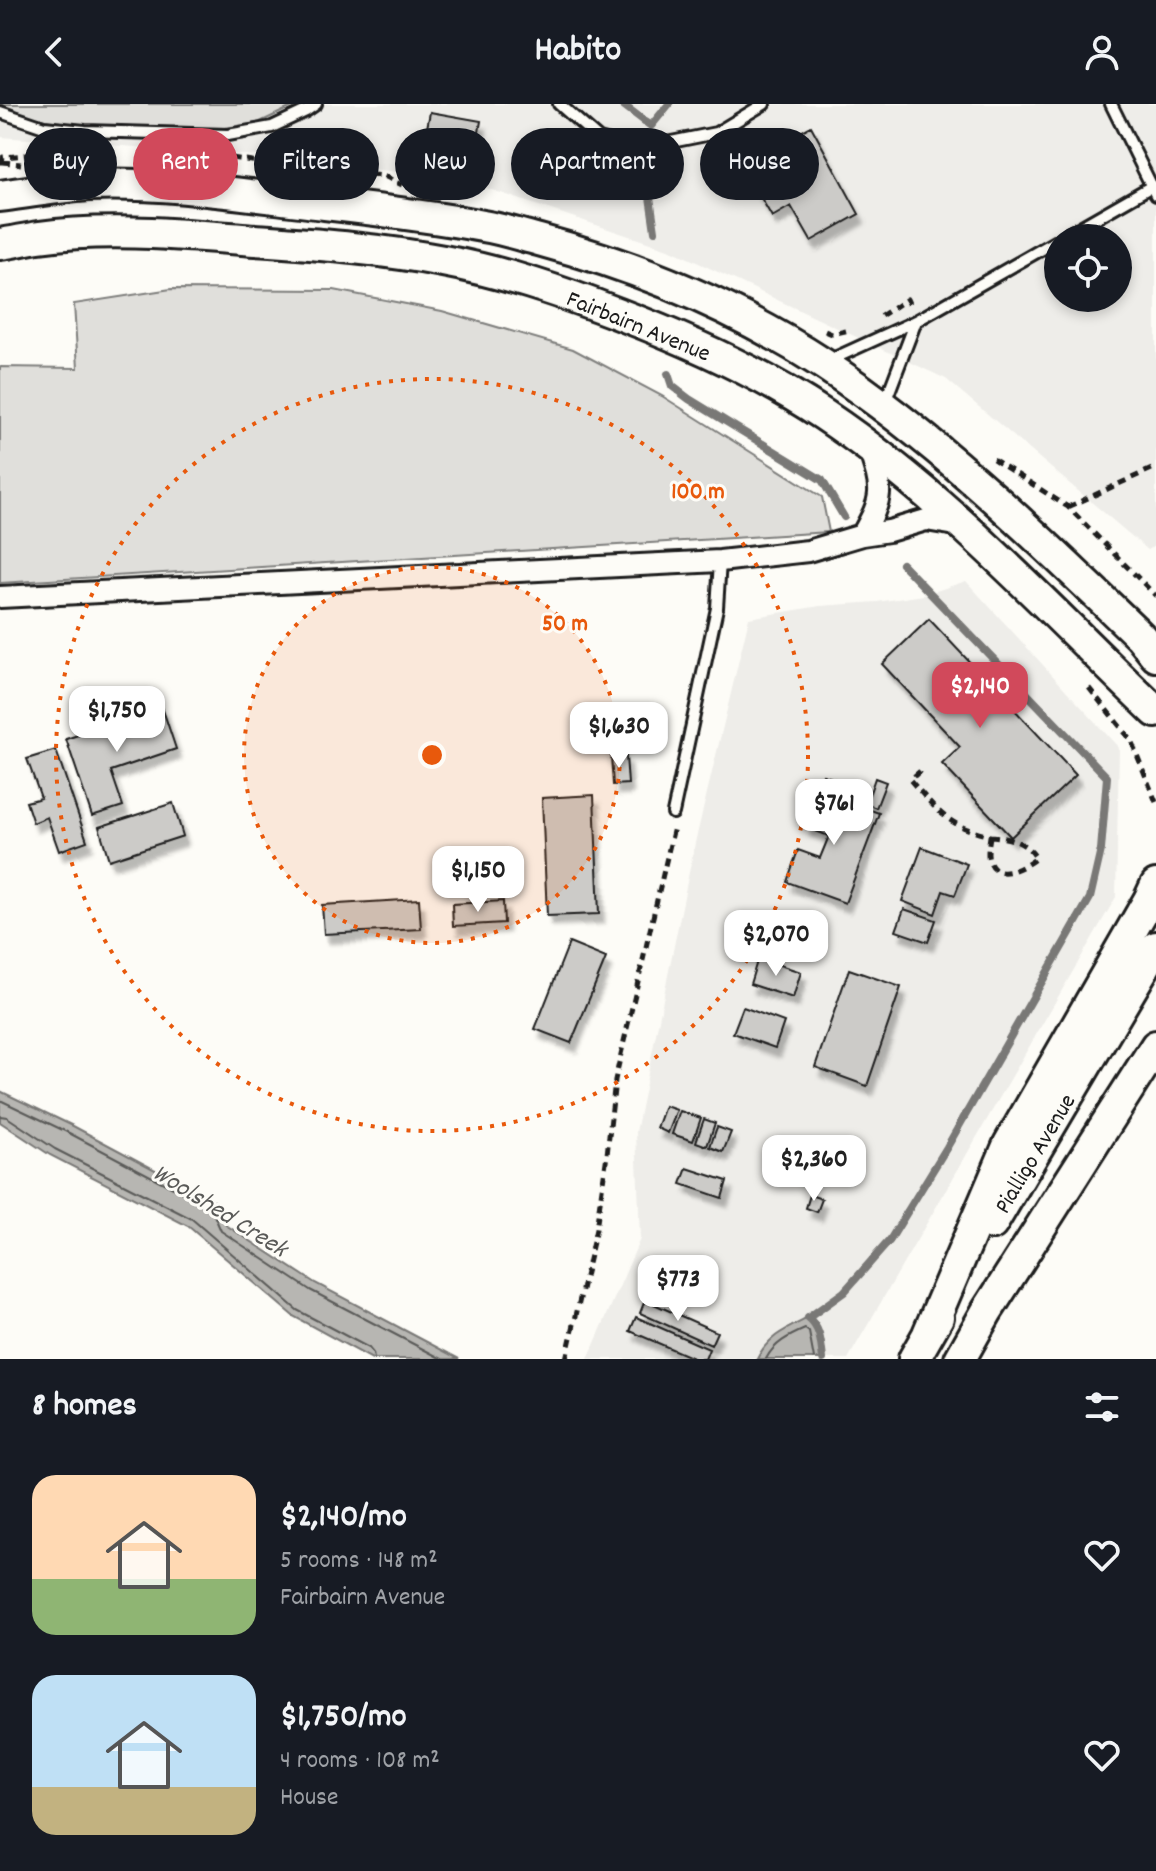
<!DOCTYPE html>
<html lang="en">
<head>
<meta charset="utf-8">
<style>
	body { margin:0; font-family:Dekko,sans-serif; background:#242831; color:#f1f3f6; height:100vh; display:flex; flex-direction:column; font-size:30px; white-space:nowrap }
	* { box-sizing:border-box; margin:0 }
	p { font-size:26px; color:#9ea1a6 }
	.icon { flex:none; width:44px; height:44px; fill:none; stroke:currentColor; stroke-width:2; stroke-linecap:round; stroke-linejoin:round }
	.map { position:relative; height:1255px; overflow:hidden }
	.sheet { display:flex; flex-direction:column; background:#171b24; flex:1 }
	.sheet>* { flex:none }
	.banner { position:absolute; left:24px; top:24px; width:1108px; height:72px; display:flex; gap:16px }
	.fabs { position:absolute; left:1044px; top:120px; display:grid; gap:16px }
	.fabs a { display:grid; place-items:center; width:88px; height:88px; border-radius:50%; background:#171b24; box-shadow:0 4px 12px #0003; font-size:40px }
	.price { position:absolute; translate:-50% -68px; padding:0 18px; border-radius:16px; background:#fff; color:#222; font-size:26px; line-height:52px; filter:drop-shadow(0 2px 4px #0008) }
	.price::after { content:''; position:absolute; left:50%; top:48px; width:24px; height:18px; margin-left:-12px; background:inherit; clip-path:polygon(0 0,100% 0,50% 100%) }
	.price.current { background:#d1495b; color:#fff }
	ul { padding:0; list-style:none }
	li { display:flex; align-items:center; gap:24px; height:200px; padding:0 32px }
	li span { display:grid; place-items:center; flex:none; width:224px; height:160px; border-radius:24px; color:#555 }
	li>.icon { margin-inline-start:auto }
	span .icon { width:96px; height:96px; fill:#fffc; stroke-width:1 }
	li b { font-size:34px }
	h2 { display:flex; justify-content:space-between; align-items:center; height:96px; padding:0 32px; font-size:34px }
	.pill { padding:0 28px; border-radius:36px; background:#171b24; box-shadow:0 4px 12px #0003; font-size:28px; line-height:72px }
	.pill.current { background:#d1495b; color:#fff }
	header { display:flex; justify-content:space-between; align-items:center; height:104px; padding:0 32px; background:#171b24; font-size:36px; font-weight:700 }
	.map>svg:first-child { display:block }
	.built { fill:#eeede9; fill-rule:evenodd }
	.green { fill:#e0dfdb; stroke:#7e7e7c; stroke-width:2 }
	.water { fill:#b7b6b2; stroke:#797876; stroke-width:2 }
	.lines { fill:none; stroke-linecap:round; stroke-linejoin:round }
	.shore { stroke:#5a5a58; stroke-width:2 }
	.stream { stroke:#797876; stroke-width:8 }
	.building { fill:#cccbc8; stroke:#1c1c1c; stroke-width:2; filter:url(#shadow) }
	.lane-casing { stroke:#1c1c1c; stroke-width:16 }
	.street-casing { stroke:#1c1c1c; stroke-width:26 }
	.primary-casing { stroke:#1c1c1c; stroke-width:36 }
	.path { stroke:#1c1c1c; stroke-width:5; stroke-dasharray:8 6; stroke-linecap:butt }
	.lane { stroke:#fdfcf7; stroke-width:10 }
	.street { stroke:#fdfcf7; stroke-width:20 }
	.primary { stroke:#fdfcf7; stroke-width:30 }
	.ring { fill:none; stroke:#e8590c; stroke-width:4; stroke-dasharray:4 8 }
	.labels { text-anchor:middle; stroke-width:6; stroke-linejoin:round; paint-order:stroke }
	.street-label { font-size:24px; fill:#1c1c1c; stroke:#fdfcf7 }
	.water-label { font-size:26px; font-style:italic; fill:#5a5a58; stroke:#fdfcf7 }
	.centre { fill:#e8590c; stroke:#fdfcf7; stroke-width:4 }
	.ring-label { font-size:24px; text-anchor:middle; font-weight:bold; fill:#e8590c; stroke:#fdfcf7; stroke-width:6; stroke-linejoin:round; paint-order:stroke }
</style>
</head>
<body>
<header><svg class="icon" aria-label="back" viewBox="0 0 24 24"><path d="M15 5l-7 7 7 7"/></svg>Habito<svg class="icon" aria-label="person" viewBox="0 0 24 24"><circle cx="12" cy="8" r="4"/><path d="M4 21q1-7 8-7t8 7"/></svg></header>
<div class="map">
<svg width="1156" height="1255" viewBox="0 0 1156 1255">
	<defs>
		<filter id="shadow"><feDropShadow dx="5" dy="9" stdDeviation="2" flood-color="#0004"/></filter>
	</defs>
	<rect width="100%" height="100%" fill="#fdfcf7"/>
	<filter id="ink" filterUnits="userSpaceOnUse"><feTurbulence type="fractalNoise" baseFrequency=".0125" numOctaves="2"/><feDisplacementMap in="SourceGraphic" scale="16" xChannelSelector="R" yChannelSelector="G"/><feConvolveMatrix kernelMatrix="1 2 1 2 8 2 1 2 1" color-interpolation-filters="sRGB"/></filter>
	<g filter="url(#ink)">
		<path class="built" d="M0,0H1156V441L1148,446L946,275L671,146L459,75L258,52L0,33ZM1058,134H1118V194H1058Z
			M966,477L1119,644L1116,793L848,1255H588L640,1135L636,1028L695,739L749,514L820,502L877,498L924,491Z"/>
		<path class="green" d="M0,0H298L258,19L211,26L79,21L37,15Z
			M171,185L334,186L442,207L573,245L662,292L822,393L829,428L0,479V263L78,264L74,200Z"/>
		<path class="water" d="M0,987L73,1022L219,1100L226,1121L315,1179L459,1255H372L293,1212L188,1122L50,1051L0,1018Z
			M808,1214L815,1219L822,1255H757C768,1232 786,1225 808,1214Z"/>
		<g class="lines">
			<path class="shore" d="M0,996L69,1029L211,1104L221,1127L310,1186L442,1255
				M0,1012L7,1013L55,1045L192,1115L297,1206L369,1244L373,1249L374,1255
				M766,1255C774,1239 789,1232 805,1225L809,1228L814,1255"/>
			<path class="stream" d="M622,0L651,22L669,0
				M650,62V93L655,127
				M668,270L672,282L689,295L822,376L844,413
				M823,1255C821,1240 821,1224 808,1214L844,1188L890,1136L947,1043L1090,794L1101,746L1107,673L902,460"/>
		</g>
		<path class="building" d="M430,8L481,17L476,45L425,35Z
			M811,22L859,110L811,137L791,102L772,113L742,61Z
			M929,515L1076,671L1011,733L942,660L960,643L882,560Z
			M162,603L176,645L111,667L123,702L92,712L66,635Z
			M56,646L87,737L59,747L47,713L33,719L26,698L41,694L27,655Z
			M611,652H626L628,680L613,681Z
			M823,671L867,686L862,699L818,683Z
			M875,674L886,678L876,704L866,700Z
			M819,687L879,709L845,799L787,778L798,746L820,754L829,732L805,723Z
			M594,691L599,810L547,812L542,694Z
			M173,699L183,732L109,756L99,723Z
			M922,743L967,760L955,791L943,787L935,810L902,797Z
			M419,795L421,825L324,830L322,801Z
			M503,797L504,819L453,822L452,800Z
			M904,805L936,816L928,838L896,827Z
			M569,839L606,854L571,939L535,925Z
			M758,854L801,868L793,894L750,880Z
			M849,865L901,883L867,982L815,963Z
			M743,903L784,918L775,944L733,929Z
			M665,1002L677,1006L668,1029L657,1024Z
			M680,1007L701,1014L693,1037L672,1030Z
			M704,1015L715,1019L707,1042L696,1038Z
			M717,1023L731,1028L723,1048L710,1043Z
			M687,1064L727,1077L722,1094L681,1080Z
			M810,1091L822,1095L817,1108L806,1104Z
			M645,1196L717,1228L711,1241L640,1209Z
			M636,1213L709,1245L705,1255H695L630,1227Z"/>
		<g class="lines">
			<defs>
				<path id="lane" d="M559,0L599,35L636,45L716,29L764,0
					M1111,0L1156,91
					M0,8L44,23L85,27L228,31L272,23L306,7L316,0
					M1061,134L1152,82
					M828,257L916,217L1058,136
					M884,301L916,217
					M673,709L717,504L720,457"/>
				<path id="street" d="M862,431C884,392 883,387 869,345
					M0,493L720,457L808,447L862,431L889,427L926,416L962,422"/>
				<path id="primary" d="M0,92C30,88 59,83 89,81C167,78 247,91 325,100C378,106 430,112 483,122C502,125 520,131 539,136C639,163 738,204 825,261C940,337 1040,436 1140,532L1156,552
					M0,140C13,138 26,135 39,133C106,124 174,130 242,135C309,140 377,144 443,157C504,168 562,188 619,210C690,237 761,269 824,311C948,394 1049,506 1156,608
					M992,1120L1156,843
					M928,1230L1009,1040L1149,796L1156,781
					M914,1255L938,1213
					M960,1255L987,1207L1156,942"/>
			</defs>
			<use href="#lane" class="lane-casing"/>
			<use href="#street" class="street-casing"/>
			<use href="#primary" class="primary-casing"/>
			<path class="path" d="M204,50L287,62L384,72L402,81
				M0,58H2L3,53L82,46
				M2,58L21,60
				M881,212L907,195L911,204
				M825,227L832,230L850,226
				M993,355L1068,403L1156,492
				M1068,403L1156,363
				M1089,584L1131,636L1156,698
				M920,667L910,676C939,708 946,721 990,732
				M990,732C1008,733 1027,738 1036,754C1025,763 998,778 990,759C986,751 989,741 990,732Z
				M566,1255L596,1125L607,1051L615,976L674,723"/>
			<use href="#lane" class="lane"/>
			<use href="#street" class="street"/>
			<use href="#primary" class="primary"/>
		</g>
	</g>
	<circle cx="432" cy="651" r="188" fill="#e8590c" fill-opacity=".12"/>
	<g class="ring">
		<circle cx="432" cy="651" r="188"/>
		<circle cx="432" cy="651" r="376"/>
	</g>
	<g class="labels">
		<g class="street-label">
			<text transform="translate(639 221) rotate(22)" y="8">Fairbairn Avenue</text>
			<text transform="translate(1034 1049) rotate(-59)" y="8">Pialligo Avenue</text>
		</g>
		<g class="water-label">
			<text transform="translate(221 1105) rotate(32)" y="9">Woolshed Creek</text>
		</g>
	</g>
	<circle cx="432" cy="651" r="12" class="centre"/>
	<g class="ring-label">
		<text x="698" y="394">100 m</text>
		<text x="565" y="526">50 m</text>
	</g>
</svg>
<div class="fabs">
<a><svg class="icon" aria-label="locate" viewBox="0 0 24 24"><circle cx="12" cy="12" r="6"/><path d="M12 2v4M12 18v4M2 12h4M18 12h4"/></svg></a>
</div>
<b class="price current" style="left:980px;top:626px">$2,140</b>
<b class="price" style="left:117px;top:650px">$1,750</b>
<b class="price" style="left:619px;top:666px">$1,630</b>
<b class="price" style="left:834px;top:743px">$761</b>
<b class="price" style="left:478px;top:810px">$1,150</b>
<b class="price" style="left:776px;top:874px">$2,070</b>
<b class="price" style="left:814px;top:1099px">$2,360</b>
<b class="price" style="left:678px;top:1219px">$773</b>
<div class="banner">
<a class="pill">Buy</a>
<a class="pill current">Rent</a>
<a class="pill">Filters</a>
<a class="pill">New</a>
<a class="pill">Apartment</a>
<a class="pill">House</a>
</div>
</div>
<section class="sheet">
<h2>8 homes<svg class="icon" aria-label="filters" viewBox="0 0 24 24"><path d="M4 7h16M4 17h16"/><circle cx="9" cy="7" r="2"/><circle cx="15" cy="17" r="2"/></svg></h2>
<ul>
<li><span style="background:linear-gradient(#ffd9b3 65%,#8fb573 0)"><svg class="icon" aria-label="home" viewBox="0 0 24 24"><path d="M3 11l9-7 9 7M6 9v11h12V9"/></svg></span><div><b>$2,140/mo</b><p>5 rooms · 148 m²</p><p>Fairbairn Avenue</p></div><svg class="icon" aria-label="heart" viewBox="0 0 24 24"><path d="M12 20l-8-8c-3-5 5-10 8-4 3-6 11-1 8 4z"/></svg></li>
<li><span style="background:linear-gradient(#bfe0f5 70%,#c2b280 0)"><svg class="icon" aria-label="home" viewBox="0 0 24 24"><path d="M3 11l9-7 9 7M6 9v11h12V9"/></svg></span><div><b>$1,750/mo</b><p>4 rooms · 108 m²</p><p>House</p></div><svg class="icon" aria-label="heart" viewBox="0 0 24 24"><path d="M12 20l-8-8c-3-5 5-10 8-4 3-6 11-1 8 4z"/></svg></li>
</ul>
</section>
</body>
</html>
